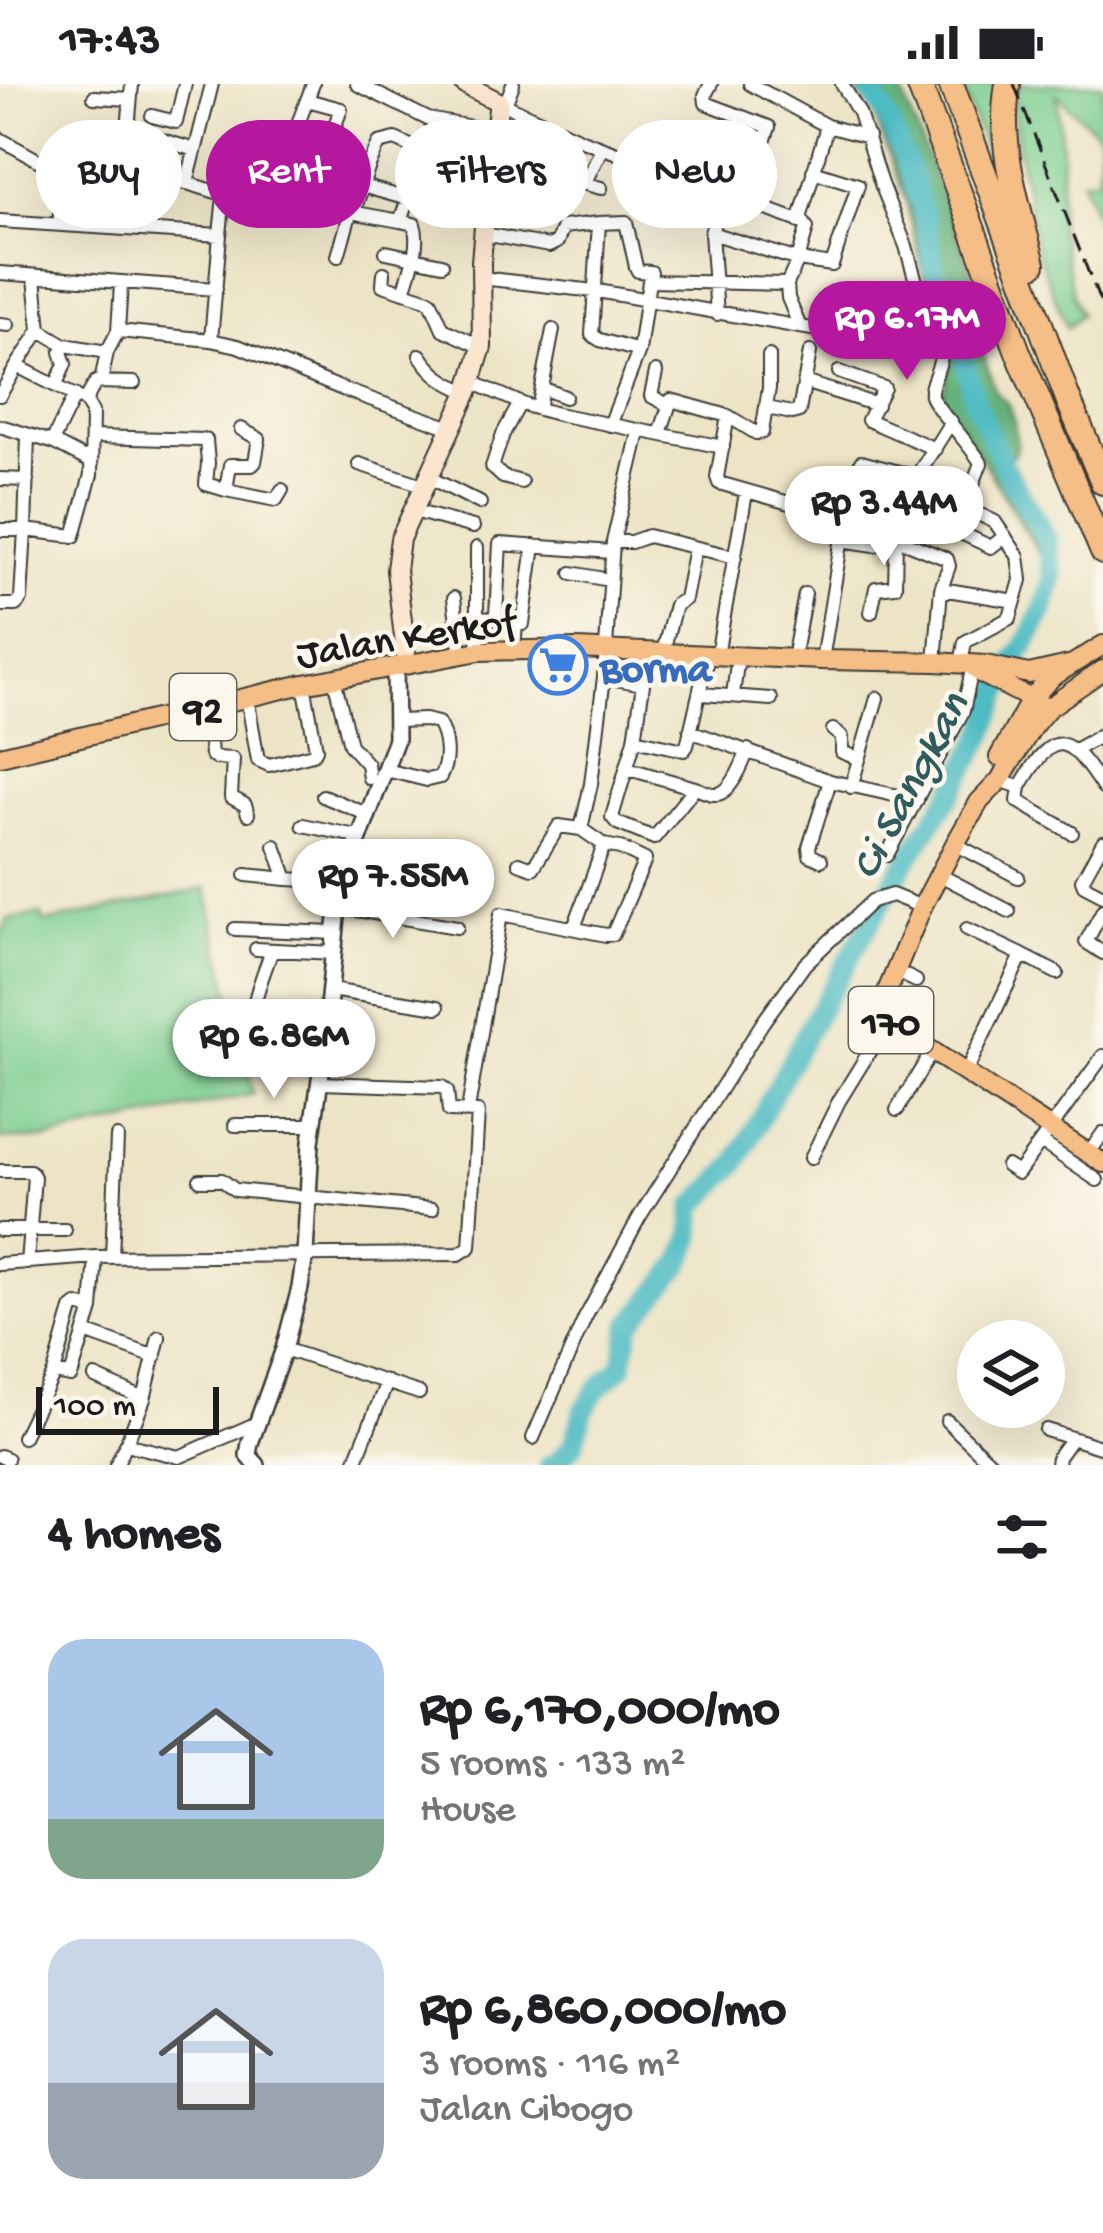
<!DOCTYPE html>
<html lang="en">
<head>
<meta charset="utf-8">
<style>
	body { margin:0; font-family:"Gochi Hand",sans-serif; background:#f6f6f6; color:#202124; height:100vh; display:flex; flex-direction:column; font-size:45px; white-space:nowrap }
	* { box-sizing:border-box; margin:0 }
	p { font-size:39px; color:#757577 }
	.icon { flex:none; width:66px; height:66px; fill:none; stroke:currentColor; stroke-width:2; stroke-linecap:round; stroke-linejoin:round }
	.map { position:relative; height:1381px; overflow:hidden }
	.details { display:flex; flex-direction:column; background:#fff; flex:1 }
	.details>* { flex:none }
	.hud { position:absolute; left:36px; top:36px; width:1032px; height:108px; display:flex; gap:24px }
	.controls { position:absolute; left:957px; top:1236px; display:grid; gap:24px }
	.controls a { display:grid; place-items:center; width:108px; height:108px; border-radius:50%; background:#fff; box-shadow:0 12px 48px #0002; font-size:60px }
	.scale { position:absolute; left:36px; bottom:30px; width:183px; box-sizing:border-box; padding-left:12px; border:6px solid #1c1c1c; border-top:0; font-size:33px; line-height:42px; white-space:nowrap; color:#1c1c1c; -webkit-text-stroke:9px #fbf7ec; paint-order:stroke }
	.price { position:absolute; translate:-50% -102px; padding:0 27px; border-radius:42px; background:#fff; color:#222; font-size:39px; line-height:78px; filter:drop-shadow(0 3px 6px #0008) }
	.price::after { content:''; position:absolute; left:50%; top:72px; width:36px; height:27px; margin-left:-18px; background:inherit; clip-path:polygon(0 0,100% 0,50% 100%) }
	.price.current { background:#b5179e; color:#fff }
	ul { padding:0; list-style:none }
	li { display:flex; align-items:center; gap:36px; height:300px; padding:0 48px }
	li span { display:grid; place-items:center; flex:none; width:336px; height:240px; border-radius:36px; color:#555 }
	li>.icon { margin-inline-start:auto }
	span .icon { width:144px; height:144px; fill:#fffc; stroke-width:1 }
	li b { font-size:51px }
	h2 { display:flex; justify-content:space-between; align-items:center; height:144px; padding:0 48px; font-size:51px }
	.tag { padding:0 42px; border-radius:54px; background:#fff; box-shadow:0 12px 48px #0002; font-size:42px; line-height:108px }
	.tag.current { background:#b5179e; color:#fff }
	.status { display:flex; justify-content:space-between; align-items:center; height:84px; padding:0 60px; background:#fff; direction:ltr }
	.status svg { height:33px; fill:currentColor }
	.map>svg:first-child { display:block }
	.green { fill:#7cce90; stroke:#4c7556; stroke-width:3 }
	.forest { fill:#65b17a; stroke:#40664b; stroke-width:3 }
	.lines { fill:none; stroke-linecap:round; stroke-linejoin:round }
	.river { stroke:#4dbbc3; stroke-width:21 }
	.minor-casing { stroke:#3b3a36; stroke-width:16 }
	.tertiary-casing { stroke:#3b3a36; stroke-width:20 }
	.secondary-casing { stroke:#3b3a36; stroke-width:22 }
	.primary-casing { stroke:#3b3a36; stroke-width:22 }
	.motorway-casing { stroke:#3b3a36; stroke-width:28 }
	.minor { stroke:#fff; stroke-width:12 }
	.tertiary { stroke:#fff; stroke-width:15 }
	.secondary { stroke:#fbe5cf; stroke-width:18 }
	.primary { stroke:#f6be87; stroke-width:18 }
	.motorway { stroke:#f6be87; stroke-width:24 }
	.rail { stroke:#1c1c1c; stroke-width:3; stroke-dasharray:18 9; stroke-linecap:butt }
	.labels { text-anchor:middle; stroke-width:9; stroke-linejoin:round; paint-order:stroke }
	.shield { fill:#fbf7ec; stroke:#5f5e5a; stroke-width:3 }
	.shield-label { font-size:39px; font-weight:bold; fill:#1c1c1c }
	.street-label { font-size:42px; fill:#1c1c1c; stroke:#fbf7ec }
	.shop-label { font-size:42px; font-weight:bold; fill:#366cbe; stroke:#fbf7ec; text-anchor:start }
	.water-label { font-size:45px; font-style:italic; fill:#305c5f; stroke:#fbf7ec }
</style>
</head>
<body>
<div class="status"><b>17:43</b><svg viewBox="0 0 49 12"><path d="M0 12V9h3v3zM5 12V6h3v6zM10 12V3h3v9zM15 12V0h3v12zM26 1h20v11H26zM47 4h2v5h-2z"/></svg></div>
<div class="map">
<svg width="1103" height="1381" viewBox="0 0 1103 1381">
	<rect width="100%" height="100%" fill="#fbf7ec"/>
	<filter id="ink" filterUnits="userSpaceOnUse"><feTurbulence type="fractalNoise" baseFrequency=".00833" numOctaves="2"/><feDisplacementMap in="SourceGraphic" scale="24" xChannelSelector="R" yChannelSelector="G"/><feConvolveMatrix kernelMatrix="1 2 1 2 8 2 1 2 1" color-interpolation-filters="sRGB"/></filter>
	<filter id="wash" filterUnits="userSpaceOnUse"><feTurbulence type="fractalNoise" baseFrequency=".004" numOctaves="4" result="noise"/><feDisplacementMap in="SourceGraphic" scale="48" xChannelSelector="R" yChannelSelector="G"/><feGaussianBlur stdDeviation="2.7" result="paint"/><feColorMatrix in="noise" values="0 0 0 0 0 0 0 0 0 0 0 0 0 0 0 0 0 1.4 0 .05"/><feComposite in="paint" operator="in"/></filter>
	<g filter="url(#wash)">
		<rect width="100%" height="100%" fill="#ede4c6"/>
		<path class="green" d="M961,0H998L994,53L998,86L993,88Z
			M1018,0H1103V151L1082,96L1098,93L1101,52L1057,11L1062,68L1059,143L1073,211L1081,230L1067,244L1037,168L1018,66L1014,24Z
			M206,804L253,1010L46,1055H0V847L5,846L6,836L41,830L45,839Z"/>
		<path class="forest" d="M850,0H899L982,215L973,239L996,309L1007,319L1014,338L1017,362L1014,370L998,383L1041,451L1044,477C1009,423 981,367 941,317L949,279L938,252L907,119L872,25Z"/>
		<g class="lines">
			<path class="river" d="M549,1381L556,1379L574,1360L583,1328L598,1304L622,1283L630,1241L681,1180L692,1154L694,1123L736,1080L807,947L903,782L951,710L984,651L1009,585L1027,559L1044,524L1053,494L1046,453L1005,385L974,315L955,235L934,185L925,134L909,85L887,33L866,0"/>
		</g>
	</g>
	<g filter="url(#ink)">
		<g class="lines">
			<defs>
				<path id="minor" d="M132,0L128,46L195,66
					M357,0L428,35L494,47
					M711,0L705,11L706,19L769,43L744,118
					M750,0L827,42
					M842,0L859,29L881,100L906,162L933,258L941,272C940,285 929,301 931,312C932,319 974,366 981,379L964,423L995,438L1018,472L1021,496L1010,534L965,558L961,580
					M94,13L130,15
					M499,18L582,56L804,139L807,144L798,176L787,200L788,214L800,243L872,255L933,258
					M505,21L513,0
					M152,32L176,38L185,0
					M0,55L59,88L187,99L288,130L313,132L329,124L400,137L408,115
					M254,70L311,86L320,82L341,25L307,16L313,0
					M283,79L307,16
					M59,88L60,141
					M546,89L601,104
					M81,91V42
					M187,99L212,0
					M584,100L602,64
					M362,102L408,115L440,118L445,129L484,135
					M354,127L369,82L379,59L395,55L437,74L439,95L435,117
					M0,137L220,151L224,111
					M400,137L414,140C421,161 410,187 404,208
					M799,138L827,42L868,53
					M711,149L798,176L832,181L858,101L813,87
					M484,150L549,162L557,158L563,143L599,139
					M386,168L442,180
					M338,172L351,127
					M0,189L216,205
					M384,189L383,201L426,215L431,218L443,245L482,263
					M481,194L603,208L800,243
					M717,230L711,149L723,110
					M0,240L8,241
					M40,246L65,261L107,268
					M118,247L121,200
					M872,255C875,222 894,224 922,215
					M211,256L220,151
					M639,267L600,256L592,251L599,139L626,138L636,183L638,187L651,188L649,197
					M420,271C433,291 446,299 468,308
					M17,282L40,246L35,193
					M656,288L651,312L668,321
					M839,288L884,304L868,336L935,365
					M101,298L107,268L118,247L211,256L238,262L345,306L451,344
					M472,298L525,321L557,330L723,363
					M804,298L877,321
					M56,301L65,280L61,268L65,261
					M542,304L565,313
					M0,311L17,282L85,317
					M85,317L96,298L134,299
					M520,319L503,350L492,383L503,393L521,398
					M767,324L792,329L799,327L810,268
					M538,325L553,246
					M728,332L756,349L762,348L769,304V272
					M951,337C935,366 915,390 902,420L961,449L972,427
					M610,341L639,267L649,197L787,200
					M0,342L52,358L91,378
					M660,350L671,316L728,332L717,393L719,399L845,435L822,576
					M93,353L206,356L208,379L206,400L226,406L230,381H252L255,378L259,355L241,345
					M52,358L75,311
					M861,378L914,392L964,423
					M359,380L426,402
					M430,394L480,419
					M0,395L27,396
					M226,406L276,416L282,406
					M414,427L473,443
					M0,446H25L28,351
					M883,449L893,420H902
					M961,449L991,463L1005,452
					M841,456L875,461L880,458L883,449L947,475L949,482L941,505
					M613,458H631L648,452L735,473
					M477,464V534L493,535L496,531L500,460L612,468
					M572,489L609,496
					M454,514L461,569
					M0,521H16L21,515L25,446L74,452L91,391L92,328L85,317
					M871,528L876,504L895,502L896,456
					M477,534L479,567
					M514,565L516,540H523L534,462
					M663,568L675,521L685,515L695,464
					M717,571L746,409
					M793,575L805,510
					M935,578L941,505L1015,517
					M604,593L643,600L635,655L684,666L687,662L708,571
					M334,594L350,661L367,680L369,694
					M701,610L771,615
					M733,611L738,572
					M247,613L258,676L269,681L313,670L316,665L304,600
					M207,622L211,671L215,674L233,675L231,713L245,721L248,730
					M833,646L842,653V668L859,675
					M690,647L830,697L917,716
					M635,655L612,733L617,739L654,754L695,704C702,706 709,711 717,710C731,709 743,679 748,666
					M1075,666L1103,650
					M626,684L695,704
					M386,686L427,696L440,693C449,677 447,654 438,639L425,636L397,637
					M1000,696L1020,703C1055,641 1068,651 1103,704
					M851,703L877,614
					M1020,703L1018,717L1072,749
					M323,712L369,731
					M303,741L361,753
					M1103,758L1082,796L1084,801L1103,811
					M955,760L1018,793
					M275,762L287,795L343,798
					M887,771L963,627L973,581
					M821,776L810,771L809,763L830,697
					M519,779L533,784L559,742L581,745
					M938,790L1009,827
					M246,791L287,795
					M338,823L457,843
					M1103,826L1086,858L1103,869
					M574,844L604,761L581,745L591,700L604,593L613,458L639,348
					M235,845L336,849
					M256,865L334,869
					M1022,871L1057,889
					M895,887L916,897
					M330,906L438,923
					M272,970C232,956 263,893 272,866
					M965,990L1022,871L967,845
					M468,1026L501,830L606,851L613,850L645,776L620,764L604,761
					M897,1026L932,967
					M235,1041H313
					M1041,1058L1097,1096
					M1089,1069L1103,1049
					M811,1074L839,1017L890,934
					M1007,1082L1018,1089L1103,972
					M0,1087H30L34,1093L27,1179
					M200,1096H222L235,1106L432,1125
					M0,1146H65
					M112,1173L117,1053
					M0,1180L96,1173L459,1170L470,1163L478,1028L449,1027L447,1007L442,1003L320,999
					M85,1248L155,1273
					M284,1265L419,1309
					M54,1289L72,1225L77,1221L92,1225
					M95,1293L144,1315
					M947,1337L993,1381
					M1046,1346L1103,1364
					M23,1353L54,1289L71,1292L92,1225L96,1173
					M533,1354L585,1234L640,1132L763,938L805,880L872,817L892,811L922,823
					M126,1360L144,1315L159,1253
					M0,1372L7,1375
					M116,1381L126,1360L179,1373L255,1340
					M354,1381L387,1298
					M1057,1381L1058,1373L1071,1355"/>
				<path id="tertiary" d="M257,1381L248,1371L250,1359L284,1265L300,1204L305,1170L311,1058L323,974L338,823L343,798L396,655L395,581"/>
				<path id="secondary" d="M407,579L396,486L400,455L468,308L482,263L481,178L488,95L499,18L464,0"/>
				<path id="primary" d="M974,583L982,590L1039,619
					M1103,586L1048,624L1033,642L1000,696L979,718L955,760L922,823L888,905L886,924L897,944L1103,1079
					M0,672L304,600L479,567L577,565L822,576L935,578L986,581L1029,590L1073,580
					M999,673L1031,615L1052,593L1103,561"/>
				<path id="motorway" d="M919,0L1018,268L1103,468
					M951,0L1068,315L1103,398
					M1008,0C997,62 1018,121 1033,180"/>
			</defs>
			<use href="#minor" class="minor-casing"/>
			<use href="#tertiary" class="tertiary-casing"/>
			<use href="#secondary" class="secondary-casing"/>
			<use href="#primary" class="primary-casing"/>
			<use href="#motorway" class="motorway-casing"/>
			<use href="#minor" class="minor"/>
			<use href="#tertiary" class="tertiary"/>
			<use href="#secondary" class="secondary"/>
			<use href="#primary" class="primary"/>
			<use href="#motorway" class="motorway"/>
			<path class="rail" d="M1014,0L1103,225"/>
		</g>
	</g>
	<defs>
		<symbol id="supermarket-ring" viewBox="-11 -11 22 22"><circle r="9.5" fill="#fbf7ec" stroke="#3f7fe0" stroke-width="1.5"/><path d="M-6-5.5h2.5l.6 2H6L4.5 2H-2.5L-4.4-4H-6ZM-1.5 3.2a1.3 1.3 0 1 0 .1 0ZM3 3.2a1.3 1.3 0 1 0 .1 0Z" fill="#3f7fe0"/></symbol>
	</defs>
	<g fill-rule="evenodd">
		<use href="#supermarket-ring" x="525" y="548" width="66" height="66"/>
	</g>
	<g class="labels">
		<g class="shield">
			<rect x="170" y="590" width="66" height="66" rx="9"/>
			<rect x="849" y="903" width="84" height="66" rx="9"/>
		</g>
		<g class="shield-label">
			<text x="203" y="637">92</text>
			<text x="891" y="950">170</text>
		</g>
		<g class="street-label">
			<text transform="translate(405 550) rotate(-9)" y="15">Jalan Kerkof</text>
		</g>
		<g class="shop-label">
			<text x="600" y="596">Borma</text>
		</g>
		<g class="water-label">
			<text transform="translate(906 700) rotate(-62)" y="16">Ci Sangkan</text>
		</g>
	</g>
</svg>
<div class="controls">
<a><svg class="icon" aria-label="layers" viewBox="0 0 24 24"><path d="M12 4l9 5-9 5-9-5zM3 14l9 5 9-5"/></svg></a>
</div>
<div class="scale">100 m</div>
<b class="price current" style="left:907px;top:299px">Rp 6.17M</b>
<b class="price" style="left:884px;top:484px">Rp 3.44M</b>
<b class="price" style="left:393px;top:857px">Rp 7.55M</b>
<b class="price" style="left:274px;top:1017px">Rp 6.86M</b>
<div class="hud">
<a class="tag">Buy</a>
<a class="tag current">Rent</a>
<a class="tag">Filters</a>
<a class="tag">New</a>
</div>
</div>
<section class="details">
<h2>4 homes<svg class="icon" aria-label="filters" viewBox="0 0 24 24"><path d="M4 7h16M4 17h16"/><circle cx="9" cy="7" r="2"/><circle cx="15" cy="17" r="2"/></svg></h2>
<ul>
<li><span style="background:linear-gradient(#a9c7e8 75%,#7fa58c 0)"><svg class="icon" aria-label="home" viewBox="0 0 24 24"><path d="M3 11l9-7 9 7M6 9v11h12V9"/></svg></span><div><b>Rp 6,170,000/mo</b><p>5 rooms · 133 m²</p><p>House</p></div></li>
<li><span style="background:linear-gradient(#c9d6e8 60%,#9aa5b1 0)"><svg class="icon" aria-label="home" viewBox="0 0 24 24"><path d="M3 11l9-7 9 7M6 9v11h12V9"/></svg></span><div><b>Rp 6,860,000/mo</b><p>3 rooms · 116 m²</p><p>Jalan Cibogo</p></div></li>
</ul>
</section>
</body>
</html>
